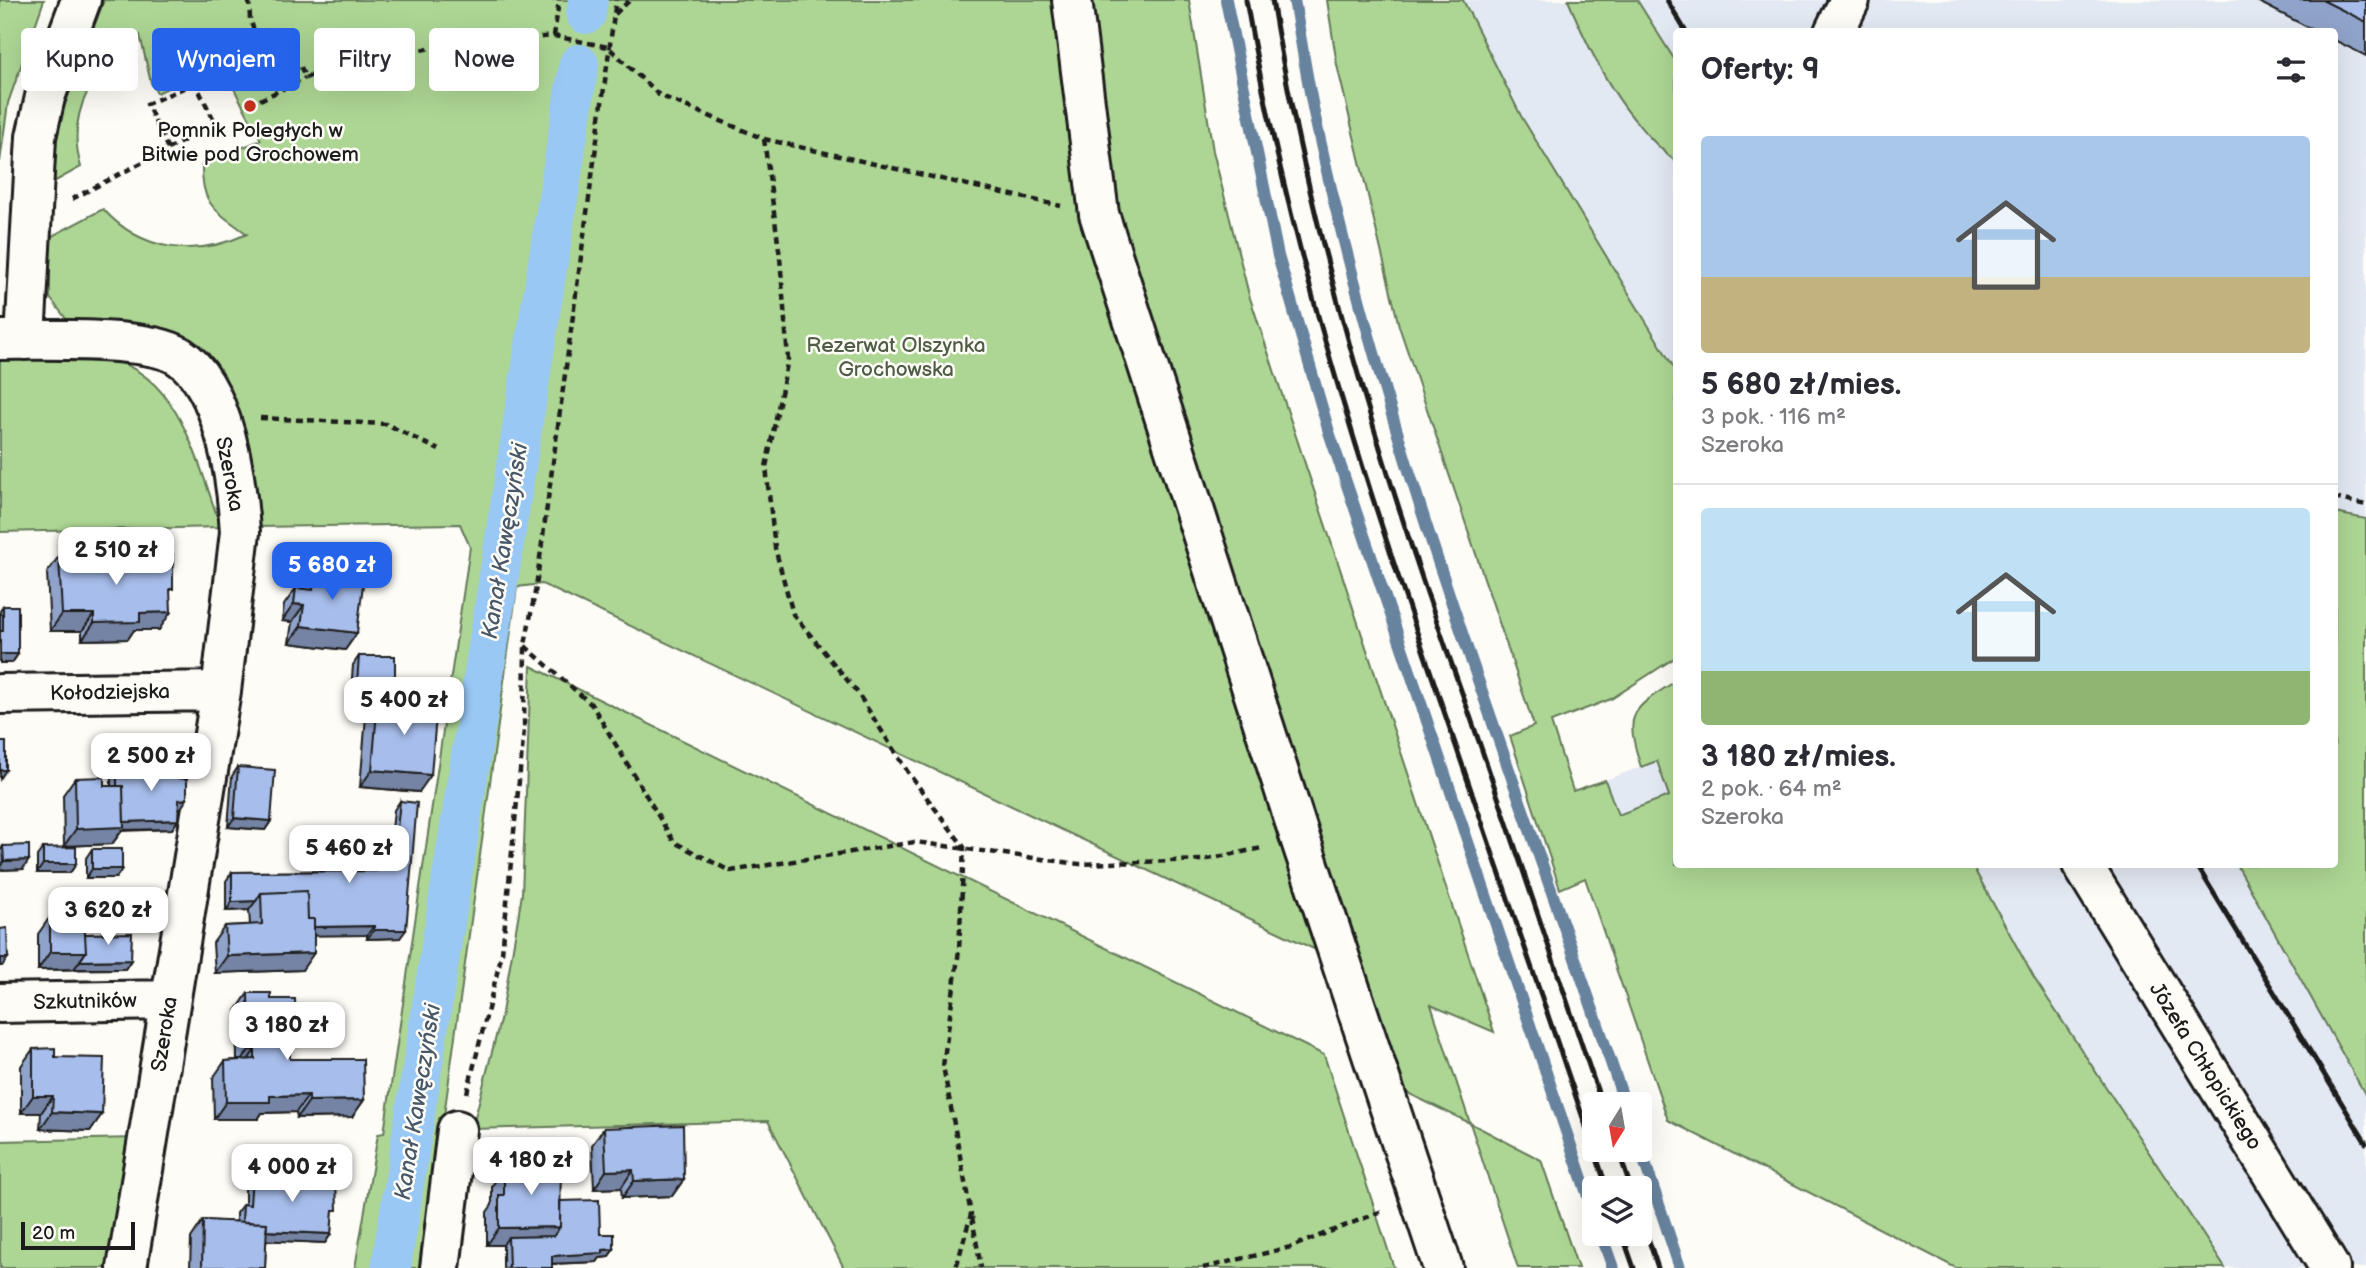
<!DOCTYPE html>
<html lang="pl">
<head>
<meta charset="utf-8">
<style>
	body { margin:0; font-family:"Balsamiq Sans",sans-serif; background:#f2f2f3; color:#2b2b33; height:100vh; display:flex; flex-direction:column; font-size:26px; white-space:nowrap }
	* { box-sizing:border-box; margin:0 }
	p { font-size:23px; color:#7c7c81 }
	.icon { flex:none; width:38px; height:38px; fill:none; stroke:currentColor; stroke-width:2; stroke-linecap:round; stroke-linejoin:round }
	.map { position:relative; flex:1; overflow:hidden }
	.details { position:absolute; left:1673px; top:28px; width:665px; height:840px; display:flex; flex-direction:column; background:#fff; border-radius:7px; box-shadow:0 7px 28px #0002 }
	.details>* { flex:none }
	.guide { position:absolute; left:21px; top:28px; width:665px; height:63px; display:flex; gap:14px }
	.needle { width:46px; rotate:191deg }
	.tools { position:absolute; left:1582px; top:1092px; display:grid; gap:14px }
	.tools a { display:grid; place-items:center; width:70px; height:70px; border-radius:7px; background:#fff; box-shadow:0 7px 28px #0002; font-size:35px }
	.scale { position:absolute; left:21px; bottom:18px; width:114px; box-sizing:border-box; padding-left:7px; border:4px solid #1c1c1c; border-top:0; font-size:19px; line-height:24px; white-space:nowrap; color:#1c1c1c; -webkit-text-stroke:5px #fdfcf7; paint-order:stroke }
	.price { position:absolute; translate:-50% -60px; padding:0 16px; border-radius:14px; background:#fff; color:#222; font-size:23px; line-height:46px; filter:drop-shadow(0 2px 4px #0008) }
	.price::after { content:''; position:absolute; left:50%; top:42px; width:21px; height:16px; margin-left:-10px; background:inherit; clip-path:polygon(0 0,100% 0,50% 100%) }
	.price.selected { background:#2563eb; color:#fff }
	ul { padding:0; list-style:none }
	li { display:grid; align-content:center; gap:14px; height:371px; padding:0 28px }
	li+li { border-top:2px solid #e1e1e2 }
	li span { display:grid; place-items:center; height:217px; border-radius:7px; color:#555 }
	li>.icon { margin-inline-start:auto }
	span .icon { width:126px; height:126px; fill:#fffc; stroke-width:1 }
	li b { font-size:30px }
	h2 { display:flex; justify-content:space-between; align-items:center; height:84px; padding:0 28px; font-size:30px }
	.chip { padding:0 24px; border-radius:7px; background:#fff; box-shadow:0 7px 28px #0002; font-size:24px; line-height:63px }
	.chip.selected { background:#2563eb; color:#fff }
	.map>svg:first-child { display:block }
	.built { fill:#e3e9f3 }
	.green { fill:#add694; stroke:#647958; stroke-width:2 }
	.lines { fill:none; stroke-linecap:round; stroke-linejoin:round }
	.stream { stroke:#67839e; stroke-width:12 }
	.canal { stroke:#99c8f4; stroke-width:40 }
	.minor-casing { stroke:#1c1c1c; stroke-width:44 }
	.path { stroke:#1c1c1c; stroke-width:4.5; stroke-dasharray:7 5; stroke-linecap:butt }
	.minor { stroke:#fdfcf7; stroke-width:38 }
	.rail { stroke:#1c1c1c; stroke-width:5 }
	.wall { fill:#90a3ca; stroke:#1c1c1c; stroke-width:2 }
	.shaded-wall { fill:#7584a4; stroke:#1c1c1c; stroke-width:2 }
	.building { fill:#a7bdeb; stroke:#1c1c1c; stroke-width:2 }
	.poi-dot { fill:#c8321e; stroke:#fdfcf7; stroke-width:2.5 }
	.labels { text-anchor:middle; stroke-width:5; stroke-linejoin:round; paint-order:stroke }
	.poi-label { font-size:21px; fill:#1c1c1c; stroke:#fdfcf7 }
	.park-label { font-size:21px; fill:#4f5d46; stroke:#fdfcf7 }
	.street-label { font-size:21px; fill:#1c1c1c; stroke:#fdfcf7 }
	.water-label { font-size:23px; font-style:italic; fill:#485868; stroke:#fdfcf7 }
</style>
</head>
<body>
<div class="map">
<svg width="2366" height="1268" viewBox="0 0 2366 1268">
	<rect width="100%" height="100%" fill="#fdfcf7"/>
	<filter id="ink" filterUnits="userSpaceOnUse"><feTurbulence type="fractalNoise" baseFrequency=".0143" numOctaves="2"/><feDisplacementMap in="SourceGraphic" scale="14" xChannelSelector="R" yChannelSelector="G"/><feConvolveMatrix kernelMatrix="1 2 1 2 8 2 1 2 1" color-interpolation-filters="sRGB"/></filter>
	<g filter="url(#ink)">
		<path class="built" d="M1463,0H2366V1268H2225L2034,978L1972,865L2334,864V32H1676V371L1521,116Z
			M1657,761L1669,796L1618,815L1605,780Z"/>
		<path class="green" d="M0,0H44L8,103L0,162Z
			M104,0H1189L1213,151L1249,295L1494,1032L1431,1005L1470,1123L1541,1160L1578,1268H1518L1470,1123L1360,1070L1333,958L542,584L517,587L423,1268H355L378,1134L384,1133L470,547L460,524L255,527L199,355L156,326L77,324L67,320L50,298V237L103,209C142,252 195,258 247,234C216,210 201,207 202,164L261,140L221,64L157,93L151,83L140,35C95,64 65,112 81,167L52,183L56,136L63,110Z
			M1327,0H1463L1521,116L1676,371V657L1611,699L1551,722L1573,791L1605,780L1618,815L1669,796L1657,761L1641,767C1624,713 1630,710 1676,681V864L1972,865L2034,978L2225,1268H1956L1668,1120L1585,878L1560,889L1510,736L1534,726L1399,326L1337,65Z
			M1568,0H1637L1676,62V162C1622,117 1595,64 1568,0Z
			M0,358C35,358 78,351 112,360C182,378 199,469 221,527L0,532Z
			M2335,513L2366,519V1096L2237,865L2334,864Z
			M531,666L1324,1055L1394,1268H844L768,1121L472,1129L502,1013L522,894Z
			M136,1138L114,1268H0V1141Z"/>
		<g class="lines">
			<path class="stream" d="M1226,0L1278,256L1329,432L1594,1214
				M1294,0C1302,44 1308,88 1318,131C1390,464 1517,782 1625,1104
				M1640,1148L1680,1268
				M1601,1234L1613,1268"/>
			<path class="canal" d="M586,14L588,0
				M391,1268L579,64"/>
			<defs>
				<path id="minor" d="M1072,0L1099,214L1301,841L1443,1268
					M1834,32L1850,0
					M0,340C39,340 149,336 179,356C225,386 237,482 240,532L221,691L127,1268
					M25,340L36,137L45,97L81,0
					M0,694L221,691
					M2082,864L2330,1268
					M0,1003L169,1000
					M440,1268L457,1130"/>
			</defs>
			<use href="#minor" class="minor-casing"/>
			<path class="path" d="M249,0L250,19L262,54
				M615,14L630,0
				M554,36L559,0
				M260,100L305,78
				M764,139L780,257L788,359L766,467L775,548L793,614L857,692L909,774L964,847L959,950L943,1066L971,1214L956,1268
				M168,149L147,104L195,83
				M72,199L216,124L195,83L267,52L301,67L305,78L351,61L432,48L554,36L608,47L659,95L764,139L1061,206
				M260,418L386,424L439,450
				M2334,498L2366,505
				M525,646L592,705L674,842L730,871L915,842L1079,864L1203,860L1262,848
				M467,1093L502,953L524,730L525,645L536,587L616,0
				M972,1217L981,1268
				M1203,1268L1291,1247L1385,1210"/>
			<use href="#minor" class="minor"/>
			<path class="rail" d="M1246,0C1285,224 1348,430 1421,644C1482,826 1545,1007 1607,1188
				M1272,0C1311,237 1381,467 1462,693C1510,829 1555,967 1602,1104
				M1667,0L1686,32
				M2196,864L2366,1143
				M1618,1150L1631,1188
				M1640,1214L1658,1268
				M1622,1234L1634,1268"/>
		</g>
		<path class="wall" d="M2255,0H2366V56L2334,40V32H2317Z
			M135,554L170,593L159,630H134L128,639L82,640V631H50L47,573L59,556L96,560H110L114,555L118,560H132Z
			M315,569L357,633L345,650L289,643L292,622L282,621L284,605L296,588L303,589V587Z
			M3,606L18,654L12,663H0V611Z
			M359,656L389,693L351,691L353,665Z
			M378,699L419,792L360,787L366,716Z
			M238,767L271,821L265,830L228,827L232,776Z
			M117,768L178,778L181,808H179L178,820L172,829L122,831L112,844L64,846L63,795L75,778L104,786H111V777Z
			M400,801V938L367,939V935H314L302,970L215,973L213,943L225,926L250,925L249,910L226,911V881L232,872L372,871L374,848L380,839H391L394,810Z
			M3,846L23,869L0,870V851Z
			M43,848L76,864L70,873H37V856Z
			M92,849L116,878H86V858Z
			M50,917L85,934L131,960L125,969L38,970V934Z
			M248,993L271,999L290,1051V1059L364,1100L352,1117L297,1118L296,1112L262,1113L258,1119H214L213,1078L225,1061L237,1060L236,1011Z
			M33,1049L55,1057L102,1114L90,1131L40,1129L41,1113H21V1066Z
			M604,1128L684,1179L672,1196L622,1198L621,1188L594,1189L592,1145Z
			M504,1168L560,1201L600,1234L614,1249L608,1257L600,1258L597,1262L552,1264V1268H503V1245H487V1212L492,1205V1186Z
			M252,1176L332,1216L331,1234L325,1243L266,1240L265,1268H190L191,1238L203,1220L236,1222V1213L243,1204H245V1185Z"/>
		<path class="shaded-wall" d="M294,604L304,605L292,622L282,621Z
			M171,612L159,630H134L128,639L82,640L94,623L140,613Z
			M62,614H94L82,631H50Z
			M301,626L357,633L345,650L289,643Z
			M0,654H18L12,663H0Z
			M357,683L395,684L389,693L351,691Z
			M0,770H6L0,779Z
			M372,770L431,775L419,792L360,787Z
			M187,799L181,808H172L179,800Z
			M234,818L271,821L265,830L228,827Z
			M178,820L172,829L122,830L112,844L64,846L76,829L118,822Z
			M29,860L23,869L0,870V867L4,861Z
			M43,864H76L70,873H37Z
			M92,869H122L116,878H86Z
			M256,901L249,910L226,911L232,902Z
			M374,926L367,935L296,936L302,927Z
			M374,930H406L400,938L367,939Z
			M50,952H86L74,969L38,970Z
			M314,953L302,970L215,973L227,956Z
			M0,958H8L2,966H0Z
			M131,960L125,969H74L80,961Z
			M289,1041H296L284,1058Z
			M249,1050H255L243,1067H237Z
			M309,1095L296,1112L262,1113L258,1119H214L226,1102L270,1096Z
			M33,1096H53L41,1113H21Z
			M364,1100L352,1117L297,1118L309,1101Z
			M52,1112L102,1114L90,1131L40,1129Z
			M633,1170L621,1188L594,1189L606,1171Z
			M684,1179L672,1196L622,1198L634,1181Z
			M560,1227L548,1244L508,1237L503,1245H487L499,1228Z
			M242,1230L331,1234L325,1243L236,1239Z
			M614,1249L608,1257L600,1258L597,1262L545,1264L552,1256Z"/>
		<path class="building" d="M2322,0H2366V22Z
			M118,554V560H136L135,554H173V589H170L171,612L140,613V622L94,623V614H62L59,556L96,555V560H114V555Z
			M315,569L364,576L357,633L301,626L304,605L294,604L296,588L313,590Z
			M3,606H18V654H0V631H3Z
			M359,656H395V684L357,683Z
			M378,699L437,704L431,775L372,770Z
			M0,742H6V770H0Z
			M178,767V778L187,779V799L179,800L178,820L124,822L123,786H117V768Z
			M238,767L275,770L271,821L234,818Z
			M104,777V786H123L124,827L76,829L75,778Z
			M400,801L417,803L406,930H374V926L314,927V919H308L307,891L261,893L256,901L232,902V872L377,871L380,839H396Z
			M29,845V860L4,861L3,846Z
			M76,847V864H43V848Z
			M92,849H122V869H92Z
			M307,891L308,919H314V953L227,956L225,926L262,924L261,893Z
			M84,916L86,952H50V917Z
			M7,928L8,958H0V929Z
			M132,933L131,960L80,961L86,952L85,934Z
			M248,993H271V999H295L296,1041H289L290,1059H363L364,1100L309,1101V1095L270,1096V1102H226L225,1061L255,1059V1050H249Z
			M55,1048V1057L104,1058L102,1114L52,1112L53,1096H33V1049Z
			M683,1125L684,1179L634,1181L633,1170L606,1171L604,1128Z
			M527,1161H538L544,1167L561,1166L560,1227L499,1228V1195H504V1168H521Z
			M252,1176L336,1179L337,1210H333L331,1234L266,1231L267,1223L242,1222L243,1204L250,1205Z
			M599,1200L600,1234H614V1249L603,1250V1253L552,1256V1268H509L508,1237L554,1236L560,1227V1201Z
			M203,1220L267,1223L265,1268L202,1267Z"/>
	</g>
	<circle class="poi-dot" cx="250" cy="106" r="7"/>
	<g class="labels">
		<g class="poi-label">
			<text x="250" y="137">Pomnik Poległych w<tspan x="250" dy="24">Bitwie pod Grochowem</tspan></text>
		</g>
		<g class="park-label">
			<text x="896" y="352">Rezerwat Olszynka<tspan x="896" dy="24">Grochowska</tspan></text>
		</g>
		<g class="street-label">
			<text transform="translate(230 474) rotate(79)" y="7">Szeroka</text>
			<text transform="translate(110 692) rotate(-1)" y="7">Kołodziejska</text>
			<text transform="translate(85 1001) rotate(-1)" y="7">Szkutników</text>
			<text transform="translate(164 1034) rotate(-81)" y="7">Szeroka</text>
			<text transform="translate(2206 1066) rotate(58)" y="7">Józefa Chłopickiego</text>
		</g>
		<g class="water-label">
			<text transform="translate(504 541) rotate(-81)" y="8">Kanał Kawęczyński</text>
			<text transform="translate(417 1102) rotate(-81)" y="8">Kanał Kawęczyński</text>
		</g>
	</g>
</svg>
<div class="tools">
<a><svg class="needle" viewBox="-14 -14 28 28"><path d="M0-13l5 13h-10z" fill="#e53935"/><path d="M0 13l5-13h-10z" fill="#7c7c81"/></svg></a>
<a><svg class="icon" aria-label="layers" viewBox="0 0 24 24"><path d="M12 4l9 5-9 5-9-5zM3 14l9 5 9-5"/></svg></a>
</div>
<div class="scale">20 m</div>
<b class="price" style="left:116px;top:587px">2 510 zł</b>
<b class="price selected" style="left:332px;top:602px">5 680 zł</b>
<b class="price" style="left:404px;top:737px">5 400 zł</b>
<b class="price" style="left:151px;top:793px">2 500 zł</b>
<b class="price" style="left:349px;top:885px">5 460 zł</b>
<b class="price" style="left:108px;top:947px">3 620 zł</b>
<b class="price" style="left:287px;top:1062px">3 180 zł</b>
<b class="price" style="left:531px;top:1197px">4 180 zł</b>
<b class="price" style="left:292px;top:1204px">4 000 zł</b>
<div class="guide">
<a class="chip">Kupno</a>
<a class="chip selected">Wynajem</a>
<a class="chip">Filtry</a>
<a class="chip">Nowe</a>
</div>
<section class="details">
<h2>Oferty: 9<svg class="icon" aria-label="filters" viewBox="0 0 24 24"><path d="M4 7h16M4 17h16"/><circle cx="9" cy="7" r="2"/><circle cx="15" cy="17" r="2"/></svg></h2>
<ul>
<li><span style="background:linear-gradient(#a9c7e8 65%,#c2b280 0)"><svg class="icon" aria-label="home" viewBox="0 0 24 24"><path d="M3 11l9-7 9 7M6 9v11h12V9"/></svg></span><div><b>5 680 zł/mies.</b><p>3 pok. · 116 m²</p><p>Szeroka</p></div></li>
<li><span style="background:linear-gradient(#bfe0f5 75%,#8fb573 0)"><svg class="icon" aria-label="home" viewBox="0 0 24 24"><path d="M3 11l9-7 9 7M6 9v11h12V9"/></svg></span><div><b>3 180 zł/mies.</b><p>2 pok. · 64 m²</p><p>Szeroka</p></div></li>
</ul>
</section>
</div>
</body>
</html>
